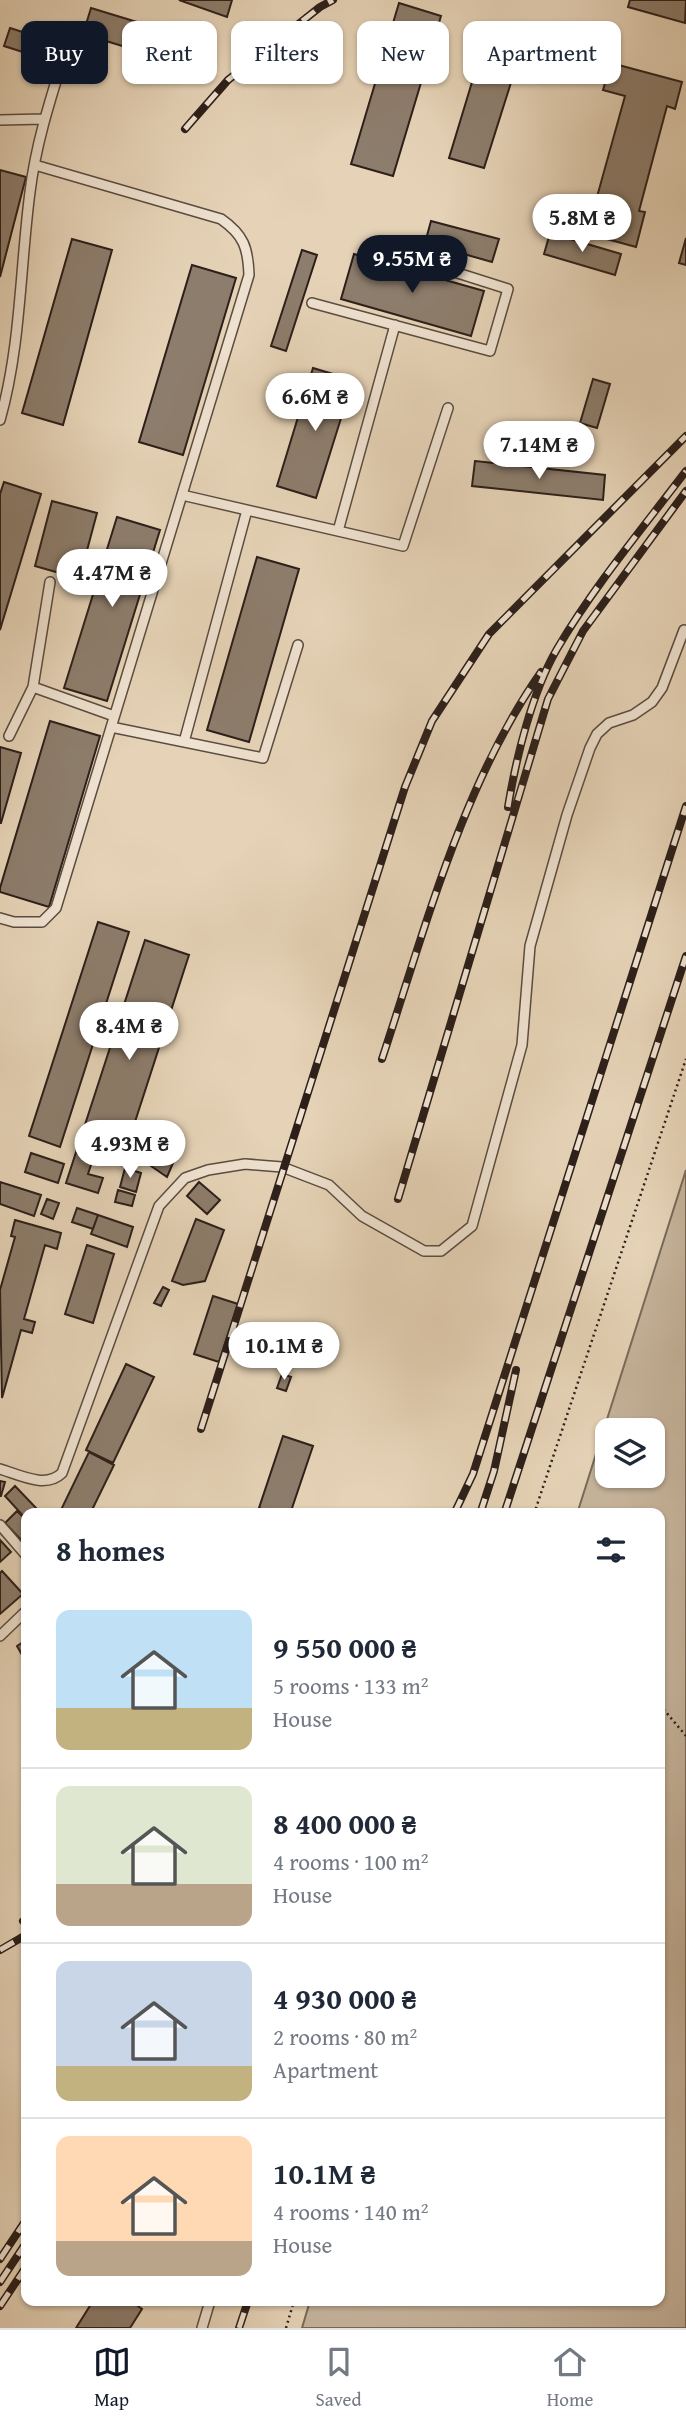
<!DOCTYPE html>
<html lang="en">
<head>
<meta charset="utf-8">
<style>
	body { margin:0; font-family:"Gentium Book Plus",serif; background:#f6f6f7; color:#1f2937; height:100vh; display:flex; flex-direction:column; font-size:26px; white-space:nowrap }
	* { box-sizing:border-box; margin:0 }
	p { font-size:23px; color:#747a83 }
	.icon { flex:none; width:38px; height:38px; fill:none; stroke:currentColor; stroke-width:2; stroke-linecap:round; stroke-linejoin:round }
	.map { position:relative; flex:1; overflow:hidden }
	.panel { position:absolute; left:21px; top:1508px; width:644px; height:798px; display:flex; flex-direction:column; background:#fff; border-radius:14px; box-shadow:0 2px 5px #0004 }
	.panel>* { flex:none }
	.banner { position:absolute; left:21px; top:21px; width:644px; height:63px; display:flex; gap:14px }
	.controls { position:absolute; left:595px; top:1418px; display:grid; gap:14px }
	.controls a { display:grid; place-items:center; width:70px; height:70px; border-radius:14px; background:#fff; box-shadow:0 2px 5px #0004; font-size:35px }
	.price { position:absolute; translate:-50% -60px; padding:0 16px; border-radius:24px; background:#fff; color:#222; font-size:23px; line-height:46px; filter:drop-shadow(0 2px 4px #0008) }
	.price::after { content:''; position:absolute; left:50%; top:42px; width:21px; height:16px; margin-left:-10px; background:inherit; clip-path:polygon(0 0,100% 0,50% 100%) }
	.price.active { background:#111827; color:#fff }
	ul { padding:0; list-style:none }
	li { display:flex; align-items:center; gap:21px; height:175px; padding:0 35px }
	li+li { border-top:2px solid #e0e1e3 }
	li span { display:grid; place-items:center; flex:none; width:196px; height:140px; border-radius:14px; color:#555 }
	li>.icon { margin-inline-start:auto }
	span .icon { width:84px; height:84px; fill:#fffc; stroke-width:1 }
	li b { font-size:30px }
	h2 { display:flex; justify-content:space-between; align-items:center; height:84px; padding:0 35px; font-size:30px }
	.tag { padding:0 24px; border-radius:14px; background:#fff; box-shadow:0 2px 5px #0004; font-size:24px; line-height:63px }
	.tag.active { background:#111827; color:#fff }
	.menu { display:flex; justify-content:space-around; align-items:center; height:98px; border-top:2px solid #e0e1e3; background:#fff; font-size:19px; color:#747a83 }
	.menu a { display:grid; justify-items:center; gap:4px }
	.menu .active { color:#111827 }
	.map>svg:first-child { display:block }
	.green { fill:#c6b49c; stroke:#796a5b; stroke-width:2; fill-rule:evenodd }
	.building { fill:#8d7d6c; stroke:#2c1f1a; stroke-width:2 }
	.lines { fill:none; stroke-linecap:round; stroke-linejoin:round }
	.lane-casing { stroke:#5a4c41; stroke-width:12 }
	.path { stroke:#2c1f1a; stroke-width:2.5; stroke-dasharray:2 3.5; stroke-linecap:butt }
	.lane { stroke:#efe2d0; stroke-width:9 }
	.rail-casing { stroke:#2c1f1a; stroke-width:8 }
	.rail { stroke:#efe2d0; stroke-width:5; stroke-dasharray:16; stroke-linecap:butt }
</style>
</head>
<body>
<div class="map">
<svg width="686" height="2328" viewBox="0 0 686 2328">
	<rect width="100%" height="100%" fill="#e6d3b7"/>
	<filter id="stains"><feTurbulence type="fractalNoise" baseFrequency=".00286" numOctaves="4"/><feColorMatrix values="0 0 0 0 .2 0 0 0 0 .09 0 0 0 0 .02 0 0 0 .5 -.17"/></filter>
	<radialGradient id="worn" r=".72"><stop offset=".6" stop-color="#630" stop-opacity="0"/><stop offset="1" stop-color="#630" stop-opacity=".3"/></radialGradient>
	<path class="green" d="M686,1170V2328H302L310,2301H660V1514H577ZM607,1430H653V1475H607Z"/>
	<path class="building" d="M179,0H232L227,17Z
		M630,0H686L685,23L628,7Z
		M399,3L441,16L393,176L351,164Z
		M91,8L150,26L142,52L83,34Z
		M10,28L54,42L48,60L4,46Z
		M479,59L515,70L484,168L449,158Z
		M611,63L682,82L675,109L667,106L639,211L645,212L636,247L559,226L567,196L595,204L625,96L603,90Z
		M0,170L26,177L0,277Z
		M431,221L499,239L492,262L425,243Z
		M550,233L621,254L615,275L544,254Z
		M686,238V265L679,263Z
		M72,239L112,250L63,425L22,413Z
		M302,250L317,255L286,351L271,346Z
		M354,254L484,291L471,336L341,299Z
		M192,265L236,278L183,455L139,442Z
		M313,368L353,380L316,498L277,486Z
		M593,379L610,384L597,428L580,423Z
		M475,461L605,475L603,500L472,486Z
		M4,482L41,494L0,630V494Z
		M52,501L97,513L82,569L72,566L70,576L35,566Z
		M117,517L160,530L107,701L64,688Z
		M257,557L299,569L249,742L207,730Z
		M50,721L100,736L49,907L0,892V888Z
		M0,747L21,753L1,823H0Z
		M98,922L129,932L60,1147L29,1136Z
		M145,940L189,955L121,1165L94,1156L88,1174L103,1178L98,1193L66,1183Z
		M161,1144L167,1146L165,1151L176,1156L167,1177L151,1166Z
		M31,1153L64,1164L58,1183L25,1172Z
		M125,1168L141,1173L136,1192L120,1187Z
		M0,1182L41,1195L34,1216L0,1204Z
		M199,1182L220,1200L207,1214L187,1196Z
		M118,1190L135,1195L132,1206L115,1202Z
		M47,1199L59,1203L53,1219L41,1214Z
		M77,1208L98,1215L93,1229L72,1222Z
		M98,1215L133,1227L127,1247L91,1234Z
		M196,1219L224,1230L205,1281L183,1285L172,1281Z
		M15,1220L61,1233L57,1249L45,1245L24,1319L35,1322L32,1333L21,1330L2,1398L0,1290L15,1237L11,1236Z
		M87,1245L114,1254L93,1323L65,1314Z
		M163,1287L169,1290L161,1306L154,1303Z
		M213,1296L238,1304L219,1362L194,1354Z
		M126,1364L154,1377L113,1463L86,1450Z
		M282,1374L291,1377L286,1391L277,1388Z
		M283,1436L313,1446L290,1514H275L259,1508Z
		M89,1452L114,1465L90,1514H59Z
		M0,1481L5,1482L1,1496H0Z
		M15,1486L37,1509L32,1514H26V1519L5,1496Z
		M17,1511L26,1520V1545L5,1523Z
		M0,1540L11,1552L0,1562Z
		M2,1571L23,1594L0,1614V1573Z
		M26,1640V1662L17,1646Z
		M93,2301H131L142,2309L130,2328H76Z"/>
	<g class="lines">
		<defs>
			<path id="lane" d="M0,120L44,119
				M312,303L490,351L508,289L423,262
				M0,420C21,346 20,268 30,192C36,142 52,94 67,46
				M182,495L403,546L448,408
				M338,531L395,325
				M33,687L114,716
				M111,727L263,758L298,645
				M9,736L33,687L50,582
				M184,742L247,510
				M0,918L14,922H42L56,908L249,275C248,248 244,235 221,219L35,165
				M0,1469C20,1475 46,1489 62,1473L159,1206L185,1178L208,1170L245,1164L282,1167L329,1185L362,1216L424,1251H441L472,1226L522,1045L530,946L567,815L590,748L597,734L609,723L633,715L652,702L662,688L684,630
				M0,1525L26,1555
				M0,1636L26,1611
				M202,2328L210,2301"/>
		</defs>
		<use href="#lane" class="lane-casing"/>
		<path class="path" d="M534,1514L686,1059
			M660,1705L686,1736
			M286,2328L294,2301"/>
		<use href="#lane" class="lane"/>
		<defs>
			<path id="rail" d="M185,129L228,80L320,7L333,0
				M508,807C516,758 532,692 557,649C594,586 642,529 686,471
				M382,1059C425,929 462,785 541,672
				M398,1199L548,699L583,631L686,491
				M201,1429L405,787L432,721L489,634L686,436
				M454,1514L473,1474L686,806
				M480,1514L494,1471L516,1370
				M504,1514L686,956
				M23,1921L26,1919
				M0,1950L26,1935
				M0,2259L26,2220
				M0,2282L26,2243
				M0,2306L26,2267
				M239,2328L248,2301"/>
		</defs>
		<use href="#rail" class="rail-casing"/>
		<use href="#rail" class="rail"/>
	</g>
	<rect width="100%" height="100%" filter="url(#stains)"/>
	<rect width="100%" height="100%" fill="url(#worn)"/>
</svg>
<div class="controls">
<a><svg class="icon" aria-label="layers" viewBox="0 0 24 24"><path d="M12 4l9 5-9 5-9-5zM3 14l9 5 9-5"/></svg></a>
</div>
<b class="price" style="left:582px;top:254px">5.8M ₴</b>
<b class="price active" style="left:412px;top:295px">9.55M ₴</b>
<b class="price" style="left:315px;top:433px">6.6M ₴</b>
<b class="price" style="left:539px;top:481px">7.14M ₴</b>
<b class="price" style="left:112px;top:609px">4.47M ₴</b>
<b class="price" style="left:129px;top:1062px">8.4M ₴</b>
<b class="price" style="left:130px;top:1180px">4.93M ₴</b>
<b class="price" style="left:284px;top:1382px">10.1M ₴</b>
<div class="banner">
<a class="tag active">Buy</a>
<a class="tag">Rent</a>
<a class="tag">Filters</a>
<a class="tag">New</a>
<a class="tag">Apartment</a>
</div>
<section class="panel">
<h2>8 homes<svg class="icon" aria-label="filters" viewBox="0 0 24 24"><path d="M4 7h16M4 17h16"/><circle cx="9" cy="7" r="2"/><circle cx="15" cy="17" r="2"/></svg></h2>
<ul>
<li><span style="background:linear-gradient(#bfe0f5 70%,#c2b280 0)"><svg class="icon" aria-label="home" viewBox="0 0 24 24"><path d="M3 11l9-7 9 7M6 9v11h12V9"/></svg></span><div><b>9 550 000 ₴</b><p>5 rooms · 133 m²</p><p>House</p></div></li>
<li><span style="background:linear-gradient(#dfe7d0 70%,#b9a48a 0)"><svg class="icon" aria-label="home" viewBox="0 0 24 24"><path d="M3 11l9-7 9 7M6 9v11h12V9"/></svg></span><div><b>8 400 000 ₴</b><p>4 rooms · 100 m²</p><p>House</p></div></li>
<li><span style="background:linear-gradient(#c9d6e8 75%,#c2b280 0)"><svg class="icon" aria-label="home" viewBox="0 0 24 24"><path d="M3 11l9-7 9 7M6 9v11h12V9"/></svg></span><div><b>4 930 000 ₴</b><p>2 rooms · 80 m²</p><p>Apartment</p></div></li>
<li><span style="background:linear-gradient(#ffd9b3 75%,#b9a48a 0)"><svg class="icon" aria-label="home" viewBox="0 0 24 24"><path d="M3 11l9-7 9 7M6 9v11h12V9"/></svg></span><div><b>10.1M ₴</b><p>4 rooms · 140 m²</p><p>House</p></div></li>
</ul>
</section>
</div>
<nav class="menu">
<a class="active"><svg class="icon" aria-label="map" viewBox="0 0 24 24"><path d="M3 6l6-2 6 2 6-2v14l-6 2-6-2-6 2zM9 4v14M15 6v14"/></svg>Map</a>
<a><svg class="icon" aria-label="saved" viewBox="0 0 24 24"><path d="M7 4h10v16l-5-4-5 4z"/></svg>Saved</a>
<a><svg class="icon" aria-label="home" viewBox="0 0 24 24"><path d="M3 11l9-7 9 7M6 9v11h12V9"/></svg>Home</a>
</nav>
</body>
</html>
